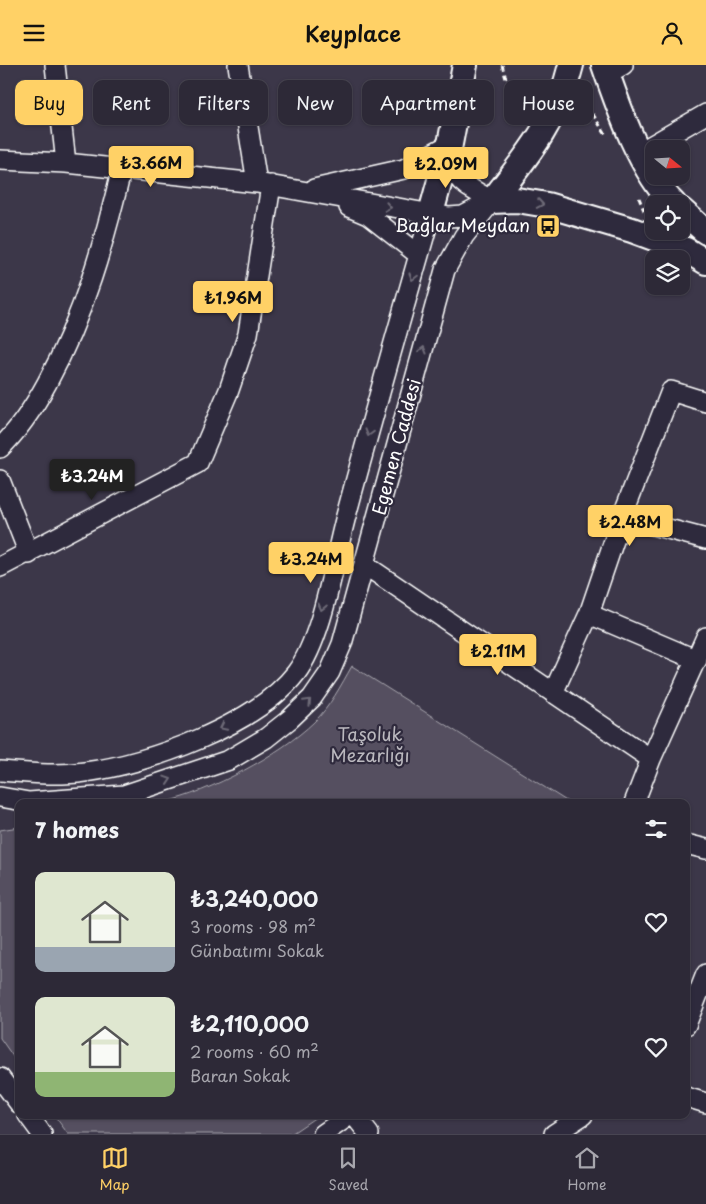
<!DOCTYPE html>
<html lang="en">
<head>
<meta charset="utf-8">
<style>
	body { margin:0; font-family:"Playpen Sans",sans-serif; background:#35313f; color:#f1f3f6; height:100vh; display:flex; flex-direction:column; font-size:19px; white-space:nowrap }
	* { box-sizing:border-box; margin:0 }
	p { font-size:16px; color:#a7a6ad }
	.icon { flex:none; width:28px; height:28px; fill:none; stroke:currentColor; stroke-width:2; stroke-linecap:round; stroke-linejoin:round }
	.map { position:relative; flex:1; overflow:hidden }
	.sheet { position:absolute; left:15px; top:734px; width:675px; height:320px; display:flex; flex-direction:column; background:#2d2937; border-radius:10px; box-shadow:0 1px 4px #0004,0 0 0 1px #484552 }
	.sheet>* { flex:none }
	.hud { position:absolute; left:15px; top:15px; width:676px; height:45px; display:flex; gap:10px }
	.needle { width:32px; rotate:108deg }
	.tools { position:absolute; left:645px; top:75px; display:grid; gap:10px }
	.tools a { display:grid; place-items:center; width:45px; height:45px; border-radius:10px; background:#2d2937; box-shadow:0 1px 4px #0004,0 0 0 1px #484552; font-size:25px }
	.price { position:absolute; translate:-50% -42px; padding:0 11px; border-radius:5px; background:#ffd166; color:#111; font-size:16px; line-height:32px; filter:drop-shadow(0 1px 2px #0008) }
	.price::after { content:''; position:absolute; left:50%; top:30px; width:15px; height:11px; margin-left:-8px; background:inherit; clip-path:polygon(0 0,100% 0,50% 100%) }
	.price.active { background:#222; color:#fff }
	ul { padding:0; list-style:none }
	li { display:flex; align-items:center; gap:15px; height:125px; padding:0 20px }
	li span { display:grid; place-items:center; flex:none; width:140px; height:100px; border-radius:10px; color:#555 }
	li>.icon { margin-inline-start:auto }
	span .icon { width:60px; height:60px; fill:#fffc; stroke-width:1 }
	li b { font-size:21px }
	h2 { display:flex; justify-content:space-between; align-items:center; height:60px; padding:0 20px; font-size:21px }
	.chip { padding:0 18px; border-radius:10px; background:#2d2937; box-shadow:0 1px 4px #0004,0 0 0 1px #484552; font-size:18px; line-height:45px }
	.chip.active { background:#ffd166; color:#111 }
	header { display:flex; justify-content:space-between; align-items:center; height:65px; padding:0 20px; background:#ffd166; color:#111; font-size:22px; font-weight:600 }
	.tab-bar { display:flex; justify-content:space-around; align-items:center; height:70px; border-top:1px solid #484552; background:#2d2937; font-size:14px; color:#a7a6ad }
	.tab-bar a { display:grid; justify-items:center; gap:2px }
	.tab-bar .active { color:#ffd166 }
	.map>svg:first-child { display:block }
	.green { fill:#555060; stroke:#aaa8b0 }
	.lines { fill:none; stroke-linecap:round; stroke-linejoin:round }
	.minor-casing { stroke:#fff; stroke-width:22 }
	.major-casing { stroke:#fff; stroke-width:28 }
	.path { stroke:#fff; stroke-width:3; stroke-dasharray:5 4; stroke-linecap:butt }
	.minor { stroke:#2f2a3d; stroke-width:19 }
	.major { stroke:#2f2a3d; stroke-width:24 }
	.oneway { stroke:#6d6a77 }
	.labels { text-anchor:middle; stroke-width:4.5; stroke-linejoin:round; paint-order:stroke }
	.poi-label { font-size:18px; fill:#fff; stroke:#2f2a3d; text-anchor:end }
	.street-label { font-size:18px; fill:#fff; stroke:#2f2a3d }
	.park-label { font-size:18px; fill:#bbb9bf; stroke:#2f2a3d }
</style>
</head>
<body>
<header><svg class="icon" aria-label="menu" viewBox="0 0 24 24"><path d="M4 6h16M4 12h16M4 18h16"/></svg>Keyplace<svg class="icon" aria-label="person" viewBox="0 0 24 24"><circle cx="12" cy="8" r="4"/><path d="M4 21q1-7 8-7t8 7"/></svg></header>
<div class="map">
<svg width="706" height="1069" viewBox="0 0 706 1069">
	<rect width="100%" height="100%" fill="#3c3749"/>
	<filter id="ink" filterUnits="userSpaceOnUse"><feTurbulence type="fractalNoise" baseFrequency=".02" numOctaves="2"/><feDisplacementMap in="SourceGraphic" scale="10" xChannelSelector="R" yChannelSelector="G"/><feConvolveMatrix kernelMatrix="1 2 1 2 8 2 1 2 1" color-interpolation-filters="sRGB"/></filter>
	<g filter="url(#ink)">
		<path class="green" d="M352,601L568,737H164C209,728 281,689 314,657C330,642 341,620 352,601Z
			M19,762V1000L0,973V765Z
			M54,1050H319L291,1069H68Z"/>
		<g class="lines">
			<defs>
				<path id="minor" d="M55,0L66,98
					M238,0L257,118
					M607,9L623,0
					M640,87L706,49
					M0,95L66,98L257,118L449,152L463,151L484,140
					M314,124L404,104L450,79C454,119 459,116 492,136
					M349,142L368,150L419,190
					M0,383C20,364 34,342 47,318C84,250 104,178 122,103
					M0,415L29,489
					M622,452L706,474
					M365,500L651,694
					M0,502L198,398L229,325L248,269L271,120
					M589,549L697,595
					M553,628L589,549L622,452L671,326L706,337
					M0,706C28,708 57,711 85,707C149,699 256,660 296,608C323,572 334,495 346,451C373,350 402,249 431,148
					M0,732L29,737L124,730L229,695L266,673L290,654L312,633L330,607L342,579L445,205L464,171L492,136
					M634,738L651,694L706,572
					M686,779L706,784
					M686,960L706,909
					M0,1013L19,1038
					M686,1032L706,1038
					M28,1050L42,1069
					M354,1050L369,1069
					M323,1069L350,1050
					M554,1069L583,1050"/>
				<path id="major" d="M604,0C619,44 641,107 674,139
					M492,136L517,135L547,140L632,165L686,185L706,197
					M492,136C525,94 559,53 571,0
					M681,145L706,167
					M431,148L450,79L465,0"/>
			</defs>
			<use href="#minor" class="minor-casing"/>
			<use href="#major" class="major-casing"/>
			<path class="path" d="M502,0L507,17L515,21L543,25
				M583,34L606,70
				M639,133L645,148"/>
			<use href="#minor" class="minor"/>
			<use href="#major" class="major"/>
		</g>
		<defs><path id="oneway-chevron" d="M-2-3.5L2.5 0L-2 3.5" fill="none" stroke-width="1.6" stroke-linecap="round" stroke-linejoin="round" transform="scale(1.25)"/></defs>
		<g class="oneway">
			<use href="#oneway-chevron" transform="translate(540 139) rotate(10)"/>
			<use href="#oneway-chevron" transform="translate(388 142) rotate(11)"/>
			<use href="#oneway-chevron" transform="translate(413 212) rotate(106)"/>
			<use href="#oneway-chevron" transform="translate(423 285) rotate(-75)"/>
			<use href="#oneway-chevron" transform="translate(369 368) rotate(106)"/>
			<use href="#oneway-chevron" transform="translate(322 542) rotate(104)"/>
			<use href="#oneway-chevron" transform="translate(308 637) rotate(-46)"/>
			<use href="#oneway-chevron" transform="translate(223 662) rotate(154)"/>
			<use href="#oneway-chevron" transform="translate(168 715) rotate(-18)"/>
		</g>
	</g>
	<defs>
		<symbol id="bus-square" viewBox="-11 -11 22 22"><rect x="-9" y="-9" width="18" height="18" rx="4" fill="#ffd166" stroke="#2f2a3d"/><path d="M-5-6H5V4H4V6H2V4H-2V6H-4V4H-5ZM-3.5-4V0h7V-4ZM-3.5 1.2v1.5H-2V1.2ZM2 1.2v1.5H3.5V1.2Z" fill="#111"/></symbol>
	</defs>
	<g fill-rule="evenodd">
		<use href="#bus-square" x="534" y="147" width="28" height="28"/>
	</g>
	<g class="labels">
		<g class="poi-label">
			<text x="530" y="167">Bağlar Meydan</text>
		</g>
		<g class="street-label">
			<text transform="translate(397 382) rotate(-75)" y="6">Egemen Caddesi</text>
		</g>
		<g class="park-label">
			<text x="370" y="676">Taşoluk<tspan x="370" dy="21">Mezarlığı</tspan></text>
		</g>
	</g>
</svg>
<div class="tools">
<a><svg class="needle" viewBox="-14 -14 28 28"><path d="M0-13l5 13h-10z" fill="#e53935"/><path d="M0 13l5-13h-10z" fill="#a7a6ad"/></svg></a>
<a><svg class="icon" aria-label="locate" viewBox="0 0 24 24"><circle cx="12" cy="12" r="6"/><path d="M12 2v4M12 18v4M2 12h4M18 12h4"/></svg></a>
<a><svg class="icon" aria-label="layers" viewBox="0 0 24 24"><path d="M12 4l9 5-9 5-9-5zM3 14l9 5 9-5"/></svg></a>
</div>
<b class="price" style="left:151px;top:123px">₺3.66M</b>
<b class="price" style="left:446px;top:124px">₺2.09M</b>
<b class="price" style="left:233px;top:258px">₺1.96M</b>
<b class="price active" style="left:92px;top:436px">₺3.24M</b>
<b class="price" style="left:630px;top:482px">₺2.48M</b>
<b class="price" style="left:311px;top:519px">₺3.24M</b>
<b class="price" style="left:498px;top:611px">₺2.11M</b>
<div class="hud">
<a class="chip active">Buy</a>
<a class="chip">Rent</a>
<a class="chip">Filters</a>
<a class="chip">New</a>
<a class="chip">Apartment</a>
<a class="chip">House</a>
</div>
<section class="sheet">
<h2>7 homes<svg class="icon" aria-label="filters" viewBox="0 0 24 24"><path d="M4 7h16M4 17h16"/><circle cx="9" cy="7" r="2"/><circle cx="15" cy="17" r="2"/></svg></h2>
<ul>
<li><span style="background:linear-gradient(#dfe7d0 75%,#9aa5b1 0)"><svg class="icon" aria-label="home" viewBox="0 0 24 24"><path d="M3 11l9-7 9 7M6 9v11h12V9"/></svg></span><div><b>₺3,240,000</b><p>3 rooms · 98 m²</p><p>Günbatımı Sokak</p></div><svg class="icon" aria-label="heart" viewBox="0 0 24 24"><path d="M12 20l-8-8c-3-5 5-10 8-4 3-6 11-1 8 4z"/></svg></li>
<li><span style="background:linear-gradient(#dfe7d0 75%,#8fb573 0)"><svg class="icon" aria-label="home" viewBox="0 0 24 24"><path d="M3 11l9-7 9 7M6 9v11h12V9"/></svg></span><div><b>₺2,110,000</b><p>2 rooms · 60 m²</p><p>Baran Sokak</p></div><svg class="icon" aria-label="heart" viewBox="0 0 24 24"><path d="M12 20l-8-8c-3-5 5-10 8-4 3-6 11-1 8 4z"/></svg></li>
</ul>
</section>
</div>
<nav class="tab-bar">
<a class="active"><svg class="icon" aria-label="map" viewBox="0 0 24 24"><path d="M3 6l6-2 6 2 6-2v14l-6 2-6-2-6 2zM9 4v14M15 6v14"/></svg>Map</a>
<a><svg class="icon" aria-label="saved" viewBox="0 0 24 24"><path d="M7 4h10v16l-5-4-5 4z"/></svg>Saved</a>
<a><svg class="icon" aria-label="home" viewBox="0 0 24 24"><path d="M3 11l9-7 9 7M6 9v11h12V9"/></svg>Home</a>
</nav>
</body>
</html>
